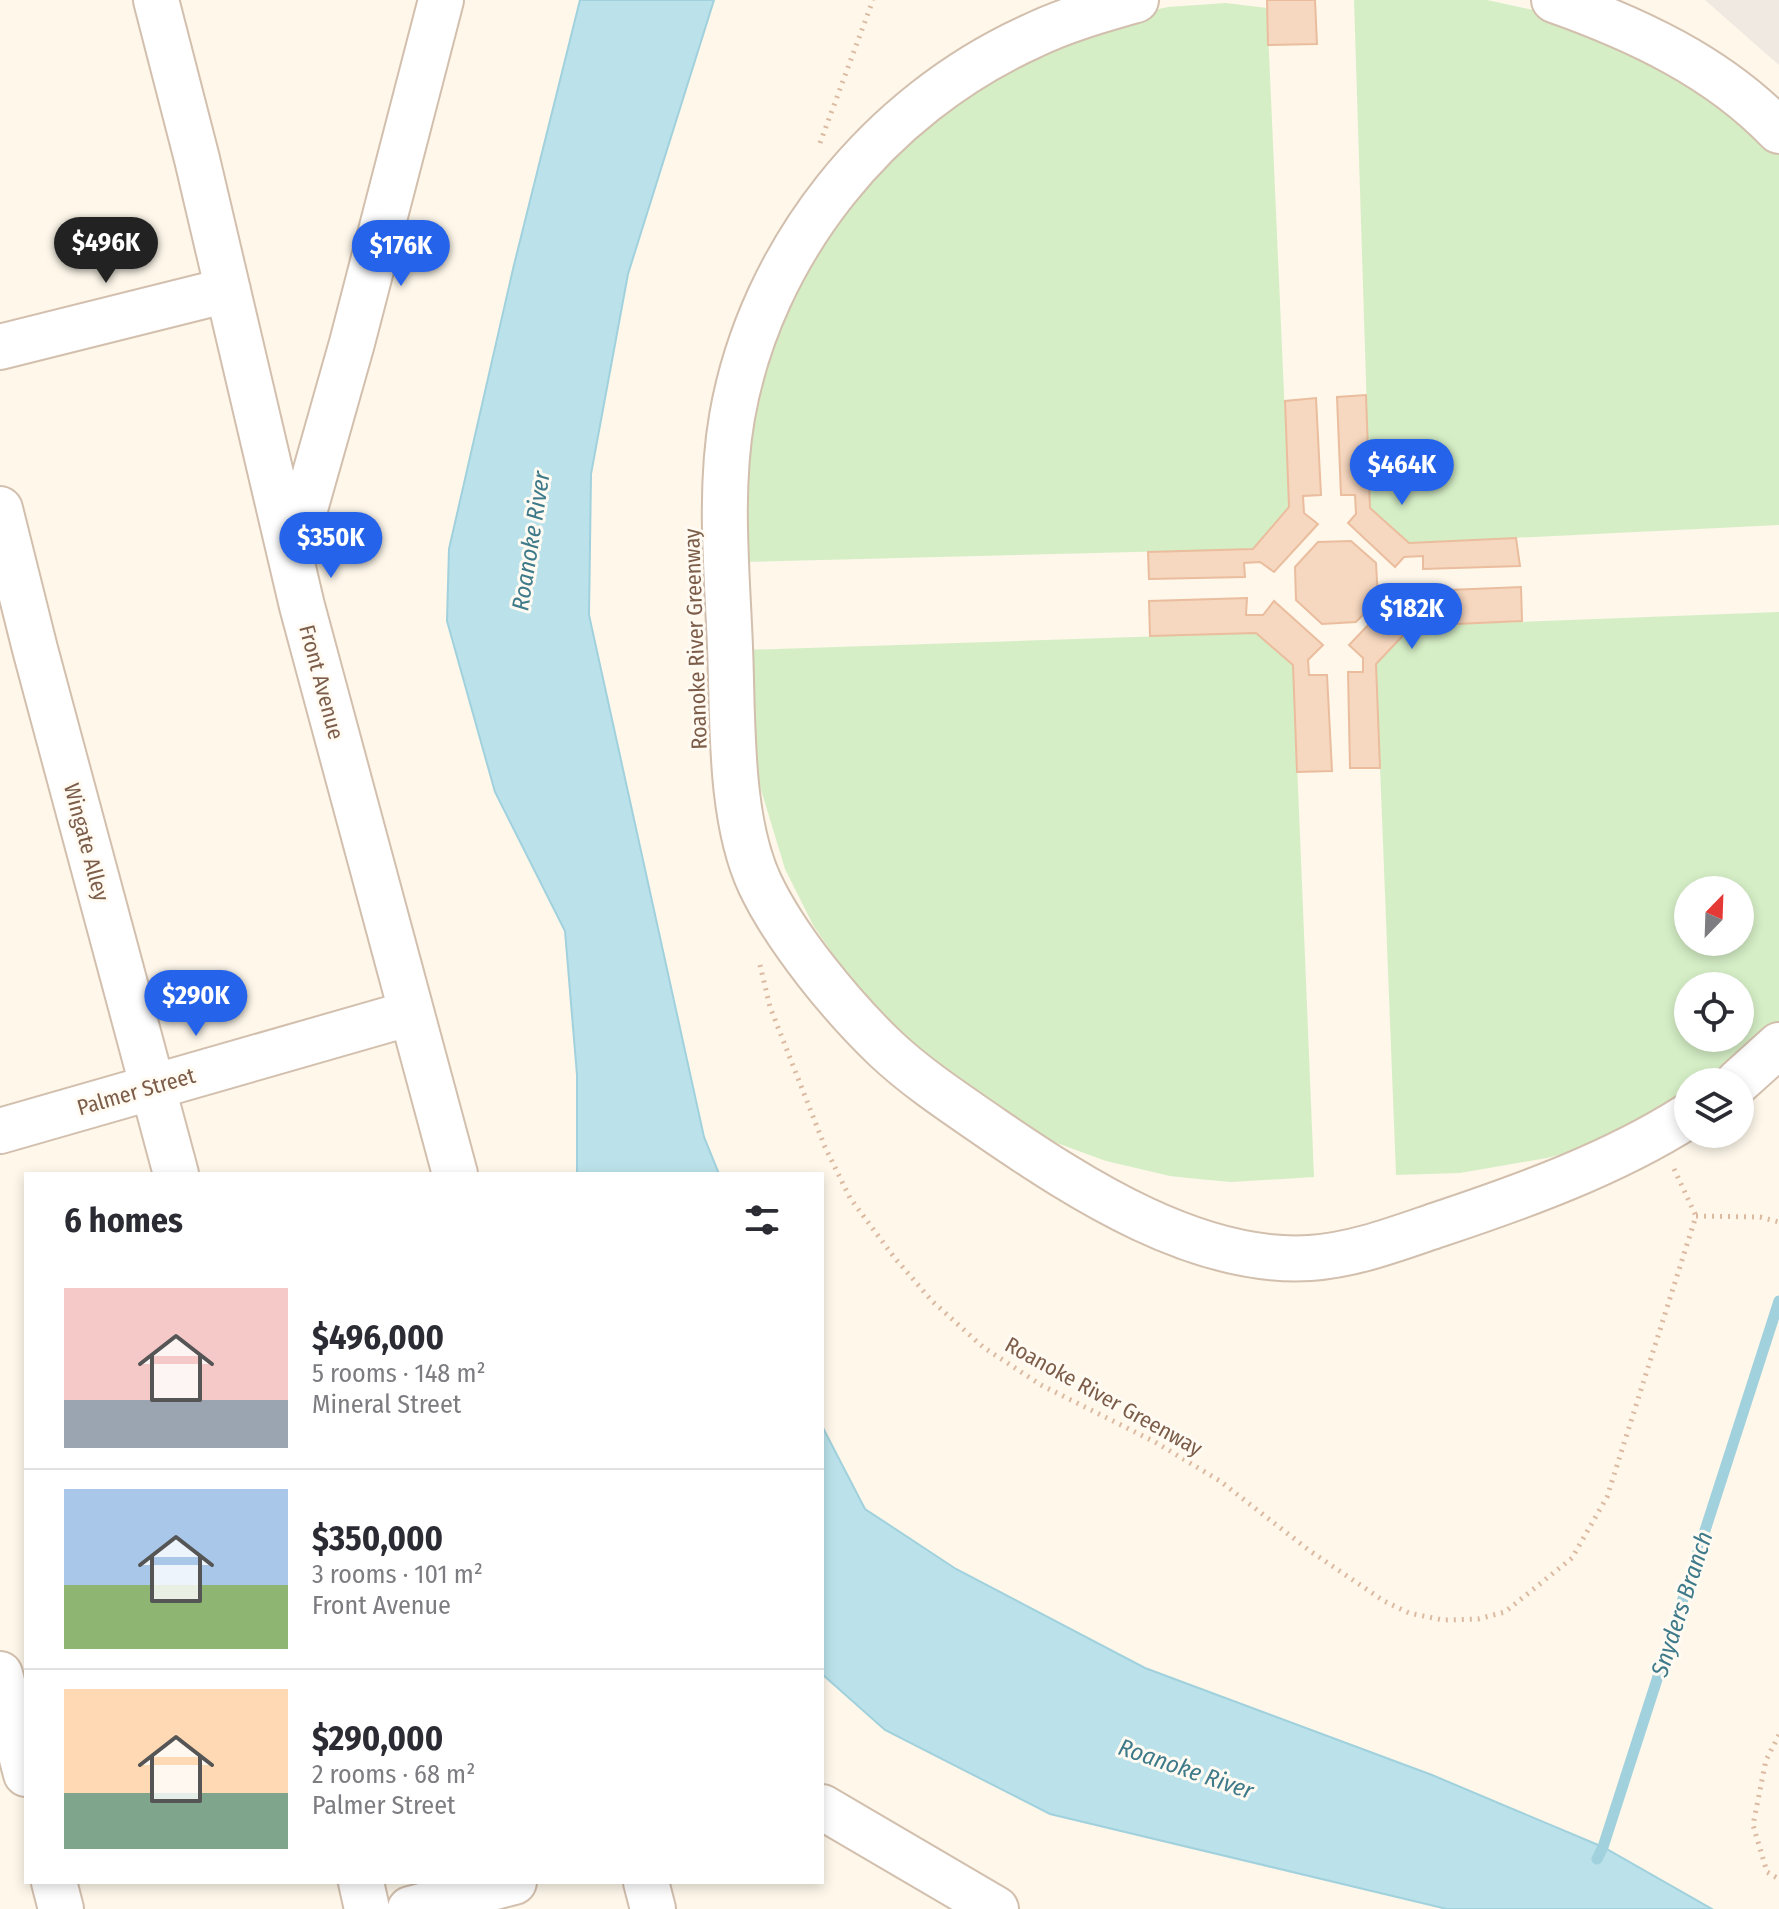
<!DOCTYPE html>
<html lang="en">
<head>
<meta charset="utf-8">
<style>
	body { margin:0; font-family:"Fira Sans Condensed",sans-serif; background:#f2f2f3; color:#2b2b33; height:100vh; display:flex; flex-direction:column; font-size:30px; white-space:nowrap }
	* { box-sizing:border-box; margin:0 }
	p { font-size:26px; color:#7c7c81 }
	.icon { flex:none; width:44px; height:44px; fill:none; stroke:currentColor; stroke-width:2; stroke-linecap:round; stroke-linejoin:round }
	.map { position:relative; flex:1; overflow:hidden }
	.sheet { position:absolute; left:24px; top:1172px; width:800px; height:712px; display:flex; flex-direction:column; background:#fff; border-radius:0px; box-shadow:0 4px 12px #0003 }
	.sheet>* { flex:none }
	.needle { width:52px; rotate:23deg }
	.controls { position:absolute; left:1674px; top:876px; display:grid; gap:16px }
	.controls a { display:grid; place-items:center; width:80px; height:80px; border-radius:50%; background:#fff; box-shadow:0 4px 12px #0003; font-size:40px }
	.price { position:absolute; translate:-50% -68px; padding:0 18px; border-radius:28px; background:#2563eb; color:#fff; font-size:26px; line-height:52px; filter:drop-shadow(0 2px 4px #0008) }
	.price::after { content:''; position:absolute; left:50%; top:48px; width:24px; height:18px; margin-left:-12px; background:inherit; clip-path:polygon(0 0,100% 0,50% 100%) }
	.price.active { background:#222; color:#fff }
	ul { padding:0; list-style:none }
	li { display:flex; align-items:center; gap:24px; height:200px; padding:0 40px }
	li+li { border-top:2px solid #e1e1e2 }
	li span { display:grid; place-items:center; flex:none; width:224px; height:160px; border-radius:0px; color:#555 }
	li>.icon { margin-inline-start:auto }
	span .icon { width:96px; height:96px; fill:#fffc; stroke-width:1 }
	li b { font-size:34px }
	h2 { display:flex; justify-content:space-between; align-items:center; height:96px; padding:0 40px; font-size:34px }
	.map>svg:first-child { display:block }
	.industrial { fill:#efe9e2 }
	.green { fill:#d5eec6; fill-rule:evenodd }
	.water { fill:#bbe2ea; stroke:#a1d1dd; stroke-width:2 }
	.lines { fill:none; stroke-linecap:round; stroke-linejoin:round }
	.stream { stroke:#a1d1dd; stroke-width:11 }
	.building { fill:#f6d7bf; stroke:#eabd9e; stroke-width:2 }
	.minor-casing { stroke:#d2bfad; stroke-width:48 }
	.path { stroke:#dcbaa1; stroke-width:5; stroke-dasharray:2 6; stroke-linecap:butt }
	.minor { stroke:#fff; stroke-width:44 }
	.labels { text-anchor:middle; stroke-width:6; stroke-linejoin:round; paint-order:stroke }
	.street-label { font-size:22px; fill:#7c5d4a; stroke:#fffaf2 }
	.water-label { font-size:24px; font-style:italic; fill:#3e7a89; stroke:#fffaf2 }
</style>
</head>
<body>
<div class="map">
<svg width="1779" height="1909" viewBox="0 0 1779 1909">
	<rect width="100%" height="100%" fill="#fef7ea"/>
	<path class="industrial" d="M1705,0H1779V65Z"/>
	<path class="green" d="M1354,0H1487L1566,17L1644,49L1779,150V525L1409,543L1370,508Z
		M1226,3L1267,8L1289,507L1253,549L742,562L740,509L763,357L822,230L965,86L1136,14L1168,7Z
		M1779,612V1023L1743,1057L1711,1082H1688V1097L1677,1104L1580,1149L1547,1158L1460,1173L1396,1175L1376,664L1412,626ZM1688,890H1740V942H1688ZM1688,986H1740V1038H1688Z
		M1256,633L1293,665L1314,1177L1231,1182L1198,1179L1170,1176L1106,1161L1035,1135L936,1070L858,991L813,925L785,869L755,770L745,650Z"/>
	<path class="water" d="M580,0H714L628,274L591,474L589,615L704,1137L719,1174H577V1075L565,931L495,792L447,621L449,549L513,269Z
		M822,1426L865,1509L956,1569L1145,1668L1432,1775L1603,1847L1712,1909H1447L1050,1814L885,1730L822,1674Z"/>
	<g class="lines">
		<path class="stream" d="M1597,1859L1603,1847L1779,1301"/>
	</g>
	<path class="building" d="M1267,0H1315L1317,44L1268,45Z
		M1366,395L1370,508L1409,543L1516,538L1520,566L1423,569V556L1404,557L1395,567L1348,523L1356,514L1355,495H1341L1337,397Z
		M1316,398L1321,495L1303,496L1304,513L1318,524L1274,572L1260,562L1244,563L1245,577L1149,579L1148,552L1253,549L1289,507L1285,401Z
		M1351,541L1376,563L1378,599L1356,622L1322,624L1296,600L1295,567L1318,542Z
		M1521,587L1522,621L1412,626L1376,664L1380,768H1350L1348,672H1363V658L1349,645L1396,596L1408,609L1424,608V591Z
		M1247,598L1246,615H1263L1274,601L1323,645L1308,660L1309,675H1327L1332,771L1297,772L1293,665L1256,633L1150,636L1149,601Z"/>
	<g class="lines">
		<defs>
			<path id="minor" d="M156,0L197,159L302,606L455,1174
				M1136,0C1101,10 1065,20 1032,36C879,105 761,251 732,417C719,492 727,571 730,647C733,719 729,818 760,884C786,939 842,1007 886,1049C918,1079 955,1103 991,1128C1080,1189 1198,1265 1310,1258C1354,1255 1396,1239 1437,1225C1521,1197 1613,1164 1688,1116
				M1554,0C1636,29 1718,67 1779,131
				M0,347L228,290
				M0,509L35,649L176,1174
				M292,555L352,343L441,0
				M1738,1082L1779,1045
				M0,1131L411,1013
				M0,1674L26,1774
				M822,1807L996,1909
				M54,1882L61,1909
				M361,1882L367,1909
				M646,1882L653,1909
				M410,1909L514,1882"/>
		</defs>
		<use href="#minor" class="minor-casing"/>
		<path class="path" d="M820,143L873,0
			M760,965L770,1007L825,1147L850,1198L894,1257L932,1301L983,1347L1041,1385L1155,1442L1220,1481L1310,1551L1384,1601L1409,1613L1443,1620L1478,1619L1505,1612L1572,1558L1607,1497L1696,1216
			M1674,1169L1696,1216
			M1696,1216L1760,1217L1779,1222
			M1779,1735L1766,1760L1753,1825L1767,1872L1779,1879"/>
		<use href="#minor" class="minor"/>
	</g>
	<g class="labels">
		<g class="street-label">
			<text transform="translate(695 639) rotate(-92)" y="8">Roanoke River Greenway</text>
			<text transform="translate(322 682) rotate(75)" y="8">Front Avenue</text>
			<text transform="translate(87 842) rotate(75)" y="8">Wingate Alley</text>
			<text transform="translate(136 1091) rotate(-16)" y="8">Palmer Street</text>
			<text transform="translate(1104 1396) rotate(29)" y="8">Roanoke River Greenway</text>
		</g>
		<g class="water-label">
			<text transform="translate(531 541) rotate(-81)" y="8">Roanoke River</text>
			<text transform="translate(1682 1604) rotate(-72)" y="8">Snyders Branch</text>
			<text transform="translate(1186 1769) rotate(19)" y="8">Roanoke River</text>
		</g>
	</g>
</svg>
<div class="controls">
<a><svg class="needle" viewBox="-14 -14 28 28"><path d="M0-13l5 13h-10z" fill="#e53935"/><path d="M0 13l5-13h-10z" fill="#7c7c81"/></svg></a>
<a><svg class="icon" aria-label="locate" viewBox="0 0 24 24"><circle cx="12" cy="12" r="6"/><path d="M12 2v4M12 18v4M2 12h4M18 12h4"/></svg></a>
<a><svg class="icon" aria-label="layers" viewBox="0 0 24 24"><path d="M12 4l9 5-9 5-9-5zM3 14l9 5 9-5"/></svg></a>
</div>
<b class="price active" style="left:106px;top:285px">$496K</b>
<b class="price" style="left:401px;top:288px">$176K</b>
<b class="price" style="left:1402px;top:507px">$464K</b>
<b class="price" style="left:331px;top:580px">$350K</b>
<b class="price" style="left:1412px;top:651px">$182K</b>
<b class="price" style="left:196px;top:1038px">$290K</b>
<section class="sheet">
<h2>6 homes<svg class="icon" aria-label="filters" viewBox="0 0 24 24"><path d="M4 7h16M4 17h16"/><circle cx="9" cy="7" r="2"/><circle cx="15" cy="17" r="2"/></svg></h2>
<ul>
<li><span style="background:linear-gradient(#f6c9c9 70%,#9aa5b1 0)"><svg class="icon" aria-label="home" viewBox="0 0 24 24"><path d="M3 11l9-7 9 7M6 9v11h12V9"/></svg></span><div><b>$496,000</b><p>5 rooms · 148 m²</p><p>Mineral Street</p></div></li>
<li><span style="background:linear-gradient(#a9c7e8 60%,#8fb573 0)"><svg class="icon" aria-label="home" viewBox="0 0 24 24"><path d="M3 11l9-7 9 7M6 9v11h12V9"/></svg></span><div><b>$350,000</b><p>3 rooms · 101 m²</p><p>Front Avenue</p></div></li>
<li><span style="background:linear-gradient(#ffd9b3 65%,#7fa58c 0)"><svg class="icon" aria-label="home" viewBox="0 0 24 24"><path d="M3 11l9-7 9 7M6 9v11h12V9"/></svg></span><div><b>$290,000</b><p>2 rooms · 68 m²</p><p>Palmer Street</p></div></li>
</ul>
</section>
</div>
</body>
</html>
